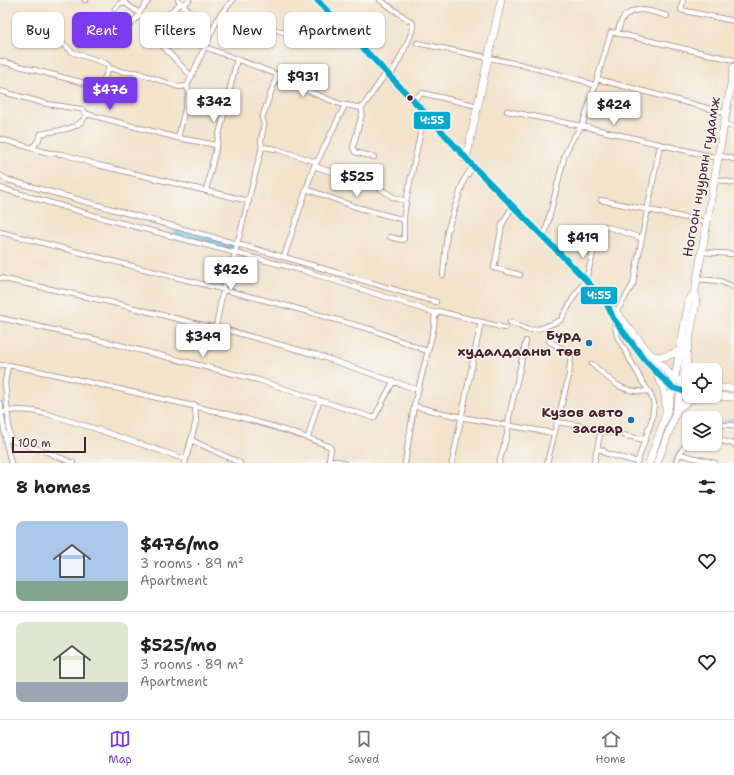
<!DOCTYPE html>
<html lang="en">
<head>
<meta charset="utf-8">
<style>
	body { margin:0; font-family:"Shantell Sans",sans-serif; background:#f6f6f6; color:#222; height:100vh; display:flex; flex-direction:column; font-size:15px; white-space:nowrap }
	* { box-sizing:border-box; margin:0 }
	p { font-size:13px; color:#767676 }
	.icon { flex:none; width:22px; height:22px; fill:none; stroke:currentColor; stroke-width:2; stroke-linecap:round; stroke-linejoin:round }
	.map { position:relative; height:463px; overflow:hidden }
	.details { display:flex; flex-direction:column; background:#fff; flex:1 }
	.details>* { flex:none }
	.top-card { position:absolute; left:12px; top:12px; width:400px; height:36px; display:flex; gap:8px }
	.fabs { position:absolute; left:682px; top:363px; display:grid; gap:8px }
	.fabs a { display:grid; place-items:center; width:40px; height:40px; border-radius:8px; background:#fff; box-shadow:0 1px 3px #0004; font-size:20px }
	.scale { position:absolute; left:12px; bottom:10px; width:74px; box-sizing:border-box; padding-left:4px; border:2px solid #4a1f2b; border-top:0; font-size:11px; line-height:14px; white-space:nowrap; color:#4a1f2b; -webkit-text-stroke:3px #f6f6f2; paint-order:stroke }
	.price { position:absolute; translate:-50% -34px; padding:0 9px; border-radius:4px; background:#fff; color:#222; font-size:13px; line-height:26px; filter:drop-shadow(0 1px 2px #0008) }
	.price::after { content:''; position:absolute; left:50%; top:24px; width:12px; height:9px; margin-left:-6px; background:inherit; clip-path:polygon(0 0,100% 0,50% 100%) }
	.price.current { background:#7c3aed; color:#fff }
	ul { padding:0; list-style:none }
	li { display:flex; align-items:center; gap:12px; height:100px; padding:0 16px }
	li+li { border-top:1px solid #e0e0e0 }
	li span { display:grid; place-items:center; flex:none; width:112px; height:80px; border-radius:8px; color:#555 }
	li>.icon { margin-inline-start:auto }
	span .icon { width:48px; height:48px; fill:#fffc; stroke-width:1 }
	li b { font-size:17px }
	h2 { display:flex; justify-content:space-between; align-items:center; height:48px; padding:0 16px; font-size:17px }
	.tag { padding:0 14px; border-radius:8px; background:#fff; box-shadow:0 1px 3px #0004; font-size:14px; line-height:36px }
	.tag.current { background:#7c3aed; color:#fff }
	.tabs { display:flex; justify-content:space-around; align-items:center; height:56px; border-top:1px solid #e0e0e0; background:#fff; font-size:11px; color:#767676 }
	.tabs a { display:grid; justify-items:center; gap:2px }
	.tabs .current { color:#7c3aed }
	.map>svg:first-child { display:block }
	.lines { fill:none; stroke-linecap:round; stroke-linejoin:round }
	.stream { stroke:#63c1e1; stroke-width:1.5 }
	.river { stroke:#63c1e1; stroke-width:9 }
	.street-casing { stroke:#9e817b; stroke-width:6 }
	.secondary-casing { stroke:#9e817b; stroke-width:8 }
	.primary-casing { stroke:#9e817b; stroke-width:8 }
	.street { stroke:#fff; stroke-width:4.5 }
	.secondary { stroke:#fff; stroke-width:7 }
	.primary { stroke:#fff; stroke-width:7 }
	.bus-1-casing { stroke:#f6f6f2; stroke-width:9 }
	.bus-1 { stroke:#00a9ce; stroke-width:6 }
	.bus-dot { fill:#4a1f2b; stroke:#f6f6f2; stroke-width:1.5 }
	.poi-dot { fill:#1f6fb2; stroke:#f6f6f2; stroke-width:1.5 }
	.labels { text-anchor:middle; stroke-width:3; stroke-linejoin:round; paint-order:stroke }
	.street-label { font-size:14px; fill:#4a1f2b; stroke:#f6f6f2 }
	.poi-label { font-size:14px; font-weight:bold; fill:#4a1f2b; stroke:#f6f6f2; text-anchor:end }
	.line-badge { stroke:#f6f6f2; stroke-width:1.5 }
	.badge-label { font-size:11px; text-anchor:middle; font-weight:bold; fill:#fff }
</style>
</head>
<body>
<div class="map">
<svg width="734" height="463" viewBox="0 0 734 463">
	<rect width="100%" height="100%" fill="#f6f6f2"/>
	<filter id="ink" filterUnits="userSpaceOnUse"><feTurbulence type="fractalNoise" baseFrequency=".025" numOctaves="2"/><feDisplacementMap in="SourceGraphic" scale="8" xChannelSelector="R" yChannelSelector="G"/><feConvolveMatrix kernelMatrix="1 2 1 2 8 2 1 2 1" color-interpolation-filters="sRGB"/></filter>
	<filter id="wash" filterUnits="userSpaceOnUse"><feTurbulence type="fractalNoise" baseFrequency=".012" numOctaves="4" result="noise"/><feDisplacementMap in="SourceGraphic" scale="16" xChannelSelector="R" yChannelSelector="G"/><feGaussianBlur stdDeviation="0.9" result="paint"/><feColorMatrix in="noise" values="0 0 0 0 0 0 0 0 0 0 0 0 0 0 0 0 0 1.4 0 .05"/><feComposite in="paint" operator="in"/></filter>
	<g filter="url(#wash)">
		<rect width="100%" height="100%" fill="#f3e3cb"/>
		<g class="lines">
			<path class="stream" d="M715,424L734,419
				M671,463L678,451L689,438"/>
			<path class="river" d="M178,233L232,248"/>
		</g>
	</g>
	<g filter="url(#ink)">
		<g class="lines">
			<defs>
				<path id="street" d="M85,0H86
					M178,0C184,7 191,12 196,19C202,26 202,29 210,36
					M380,0L413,23C414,35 396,65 390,77
					M683,0L681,10L734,21
					M183,5L189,0
					M115,9L119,4L122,2L125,3L139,13
					M222,12L314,42L319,33L335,19
					M167,15L181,3
					M123,31L140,15L139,13L149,0
					M617,33C619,29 620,22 623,18C635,4 652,12 667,16
					M154,37L191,76
					M50,38L66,46L72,52L105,63L108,65L109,68
					M417,43L519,64L584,81L595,86
					M205,47L276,74V78L340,104L362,108L386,73
					M0,61L96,86H100L102,84L109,68L124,72H136L179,87L187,86
					M597,79L726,113
					M0,91L47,104L81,109L87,114L178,138L217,145
					M413,100L422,93L478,106
					M362,108V114L353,147L355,152L374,157
					M507,111L582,126L718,158
					M724,124L734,127
					M178,138L189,92L187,86L219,16L233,0
					M0,139L49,153L63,154L98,165L249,201
					M262,147L261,142L264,124L262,118L276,78
					M32,148L38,141L41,134C58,129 78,132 87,114
					M718,155L734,159
					M314,166L379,188L393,197L406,201
					M0,175L8,180L284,257L436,302
					M714,179L734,183
					M0,188L106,219L305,271L435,313L434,327L414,406L405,463
					M306,189L356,207L404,220
					M206,190L237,59
					M601,200L706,222
					M512,207L502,225L494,268L520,275
					M0,232L291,307L373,330L427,351
					M390,237L402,240L404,239V216L406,201L421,130L429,117
					M544,238L565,154L573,138L582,126L595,86L611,32L734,60
					M701,252L734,254
					M284,257L314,166L319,158L345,105
					M443,275L447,232L464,180L473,166
					M0,278L110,302L206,326L216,327L317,355L418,390
					M697,279L720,281L734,287
					M616,312L625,298L633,284L660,145
					M436,315L438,311L505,328
					M0,318L111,343L258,380L374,418L393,382
					M614,321L617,336L643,383L649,391L654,403L652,419L637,463
					M510,322L528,330C540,330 550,325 561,320L575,295L586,280L599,230L605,226L641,238
					M216,327L223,289L235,253L262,147L276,149L316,162
					M592,364C611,380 620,394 649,391
					M0,365H8C51,373 93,383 136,393C201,408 267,421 329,446L331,449L329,459L344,463
					M8,365L5,382L10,440
					M0,403L6,443L11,463
					M195,405L196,421L191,440L240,463
					M414,406C460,419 508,425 554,433
					M1,412L19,410L33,411L47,414L93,428L185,459
					M557,422L583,426L645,440
					M715,427L723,425H734
					M308,437L315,413L320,400
					M5,438L47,452L73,463
					M715,439L734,444
					M597,449L603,450L605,453L637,462
					M679,454L689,441
					M185,463L191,440
					M452,463L481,322
					M499,463L507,435L509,417L526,341
					M547,463L569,375L571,354L549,341
					M594,463L601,430
					M676,463L679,454L715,463"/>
				<path id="secondary" d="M466,159L501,0
					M649,463L666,415L673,388L689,301L695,291L734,67
					M657,463L674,418L681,391L686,356L696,303L695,291"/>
				<path id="primary" d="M317,0L429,117L473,166L586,280L608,306L616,312L651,355L675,379L689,385
					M608,307L613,318L644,359L673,388L689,393
					M651,355C662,359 671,356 680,350
					M686,356L687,368L689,372
					M658,377C666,389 666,401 666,415
					M715,388H734
					M715,396L734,397
					M676,410L691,399L700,396"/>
			</defs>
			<use href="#street" class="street-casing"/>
			<use href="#secondary" class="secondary-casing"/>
			<use href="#primary" class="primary-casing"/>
			<use href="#street" class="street"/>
			<use href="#secondary" class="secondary"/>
			<use href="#primary" class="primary"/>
			<defs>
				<path id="bus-1" d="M317,0L429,117L473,166L586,280L608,306L613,318L644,359L660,376L673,388L689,393"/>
			</defs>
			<use href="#bus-1" class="bus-1-casing"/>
			<use href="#bus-1" class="bus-1"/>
		</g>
	</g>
	<circle class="bus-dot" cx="410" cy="98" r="3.5"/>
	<g class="poi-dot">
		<circle cx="589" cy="343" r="4"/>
		<circle cx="631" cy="420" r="4"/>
	</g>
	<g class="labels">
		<g class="street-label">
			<text transform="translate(701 177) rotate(-80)" y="5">Ногоон нуурын гудамж</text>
		</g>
		<g class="poi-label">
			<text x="581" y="340">Бүрд<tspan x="581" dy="16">худалдааны төв</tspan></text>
			<text x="623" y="417">Кузов авто<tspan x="623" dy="16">засвар</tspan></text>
		</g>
	</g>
	<g class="line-badge">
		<rect x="413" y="111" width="38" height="19" rx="4" fill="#00a9ce"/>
		<rect x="580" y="286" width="38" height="19" rx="4" fill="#00a9ce"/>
	</g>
	<g class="badge-label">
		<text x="432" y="124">Ч:55</text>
		<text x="599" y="299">Ч:55</text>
	</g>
</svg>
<div class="fabs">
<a><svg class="icon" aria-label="locate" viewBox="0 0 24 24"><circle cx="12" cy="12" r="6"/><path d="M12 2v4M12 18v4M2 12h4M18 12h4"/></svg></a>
<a><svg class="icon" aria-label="layers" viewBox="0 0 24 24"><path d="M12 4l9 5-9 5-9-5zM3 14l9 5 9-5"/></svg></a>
</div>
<div class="scale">100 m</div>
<b class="price" style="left:303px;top:98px">$931</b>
<b class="price current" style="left:110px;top:111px">$476</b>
<b class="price" style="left:214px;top:123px">$342</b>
<b class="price" style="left:614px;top:126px">$424</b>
<b class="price" style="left:357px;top:198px">$525</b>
<b class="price" style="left:583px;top:259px">$419</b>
<b class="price" style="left:231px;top:291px">$426</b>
<b class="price" style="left:203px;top:358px">$349</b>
<div class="top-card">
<a class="tag">Buy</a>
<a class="tag current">Rent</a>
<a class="tag">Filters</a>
<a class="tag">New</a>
<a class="tag">Apartment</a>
</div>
</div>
<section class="details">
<h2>8 homes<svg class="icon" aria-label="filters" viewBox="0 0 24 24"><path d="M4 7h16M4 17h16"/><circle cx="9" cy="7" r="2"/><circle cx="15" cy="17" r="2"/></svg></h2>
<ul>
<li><span style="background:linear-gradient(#a9c7e8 75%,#7fa58c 0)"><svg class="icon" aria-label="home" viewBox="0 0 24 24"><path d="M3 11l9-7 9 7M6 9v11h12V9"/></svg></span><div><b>$476/mo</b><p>3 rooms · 89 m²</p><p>Apartment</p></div><svg class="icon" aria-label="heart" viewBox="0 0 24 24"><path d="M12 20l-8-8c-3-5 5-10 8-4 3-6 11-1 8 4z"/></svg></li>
<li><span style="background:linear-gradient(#dfe7d0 75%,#9aa5b1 0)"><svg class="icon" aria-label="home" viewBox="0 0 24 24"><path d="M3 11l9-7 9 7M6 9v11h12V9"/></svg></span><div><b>$525/mo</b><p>3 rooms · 89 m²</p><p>Apartment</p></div><svg class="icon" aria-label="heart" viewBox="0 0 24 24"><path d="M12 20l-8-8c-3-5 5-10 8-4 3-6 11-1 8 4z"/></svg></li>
</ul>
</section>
<nav class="tabs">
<a class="current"><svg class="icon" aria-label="map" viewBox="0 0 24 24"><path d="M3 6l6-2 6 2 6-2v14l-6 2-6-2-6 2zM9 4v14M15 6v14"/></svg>Map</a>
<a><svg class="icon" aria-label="saved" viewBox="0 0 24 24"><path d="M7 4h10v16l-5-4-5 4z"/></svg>Saved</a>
<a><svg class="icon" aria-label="home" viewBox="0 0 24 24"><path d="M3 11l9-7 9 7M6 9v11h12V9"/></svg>Home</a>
</nav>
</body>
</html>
